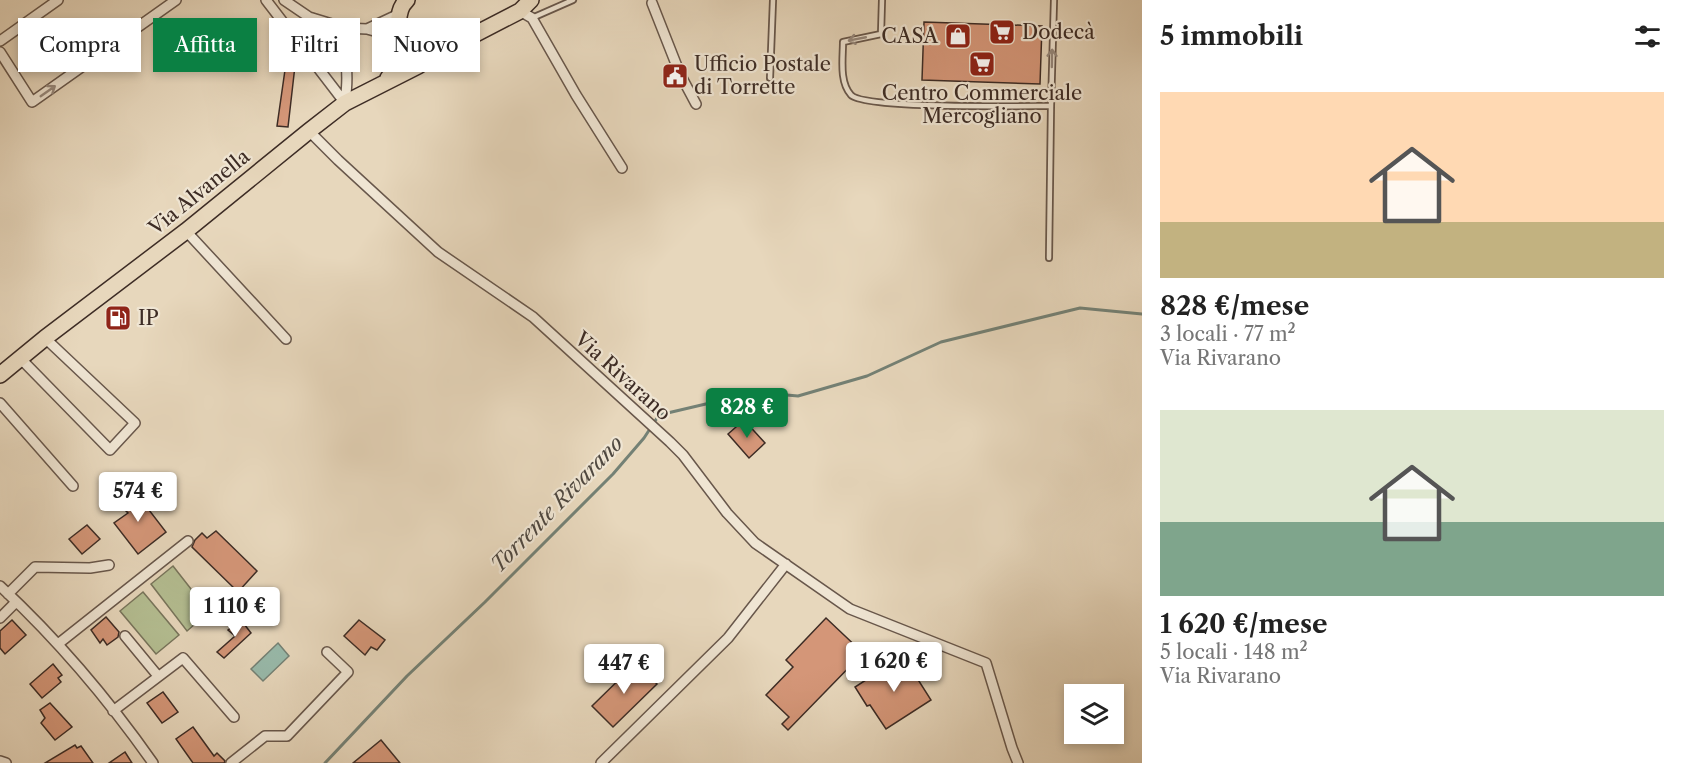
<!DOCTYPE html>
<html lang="it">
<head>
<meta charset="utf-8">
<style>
	body { margin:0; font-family:"Libre Caslon Text",serif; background:#f6f6f6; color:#222; height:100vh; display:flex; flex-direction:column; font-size:22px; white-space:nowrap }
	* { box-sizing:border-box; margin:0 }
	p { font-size:20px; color:#767676 }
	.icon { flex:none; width:33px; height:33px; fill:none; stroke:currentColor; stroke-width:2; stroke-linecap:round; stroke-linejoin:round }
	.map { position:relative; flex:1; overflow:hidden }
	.drawer { display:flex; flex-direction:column; background:#fff; width:540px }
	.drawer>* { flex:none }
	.banner { position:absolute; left:18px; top:18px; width:570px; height:54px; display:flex; gap:12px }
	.buttons { position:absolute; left:1064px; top:684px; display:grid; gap:12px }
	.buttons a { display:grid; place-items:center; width:60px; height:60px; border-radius:0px; background:#fff; box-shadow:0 3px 9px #0003; font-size:30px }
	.price { position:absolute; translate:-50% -51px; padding:0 14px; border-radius:6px; background:#fff; color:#222; font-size:20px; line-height:39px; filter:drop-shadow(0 2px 3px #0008) }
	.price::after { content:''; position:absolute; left:50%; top:36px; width:18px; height:14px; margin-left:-9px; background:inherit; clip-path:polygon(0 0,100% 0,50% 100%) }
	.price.active { background:#0b8043; color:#fff }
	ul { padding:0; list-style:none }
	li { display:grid; align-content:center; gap:12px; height:318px; padding:0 18px }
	li span { display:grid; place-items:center; height:186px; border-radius:0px; color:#555 }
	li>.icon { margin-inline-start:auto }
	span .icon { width:108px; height:108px; fill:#fffc; stroke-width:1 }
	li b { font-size:26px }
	h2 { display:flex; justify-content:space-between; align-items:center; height:72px; padding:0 18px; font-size:26px }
	.chip { padding:0 21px; border-radius:0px; background:#fff; box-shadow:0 3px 9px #0003; font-size:21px; line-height:54px }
	.chip.active { background:#0b8043; color:#fff }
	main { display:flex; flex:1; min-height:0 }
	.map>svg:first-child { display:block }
	.green { fill:#b4be92; stroke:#78755c; stroke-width:1.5 }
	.water { fill:#98baab; stroke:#748175; stroke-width:1.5 }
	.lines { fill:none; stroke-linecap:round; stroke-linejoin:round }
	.stream { stroke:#748175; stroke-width:3 }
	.building { fill:#d49678; stroke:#3d2c25; stroke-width:1.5 }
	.lane-casing { stroke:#68574b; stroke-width:8 }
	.street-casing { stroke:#68574b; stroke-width:12 }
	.primary-casing { stroke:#3d2c25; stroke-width:18 }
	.lane { stroke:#efe5d3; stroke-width:4.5 }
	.street { stroke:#efe5d3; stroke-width:9 }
	.primary { stroke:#e7d7bc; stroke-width:15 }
	.oneway { stroke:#96887c }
	.labels { text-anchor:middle; stroke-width:4.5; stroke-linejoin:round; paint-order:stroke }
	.poi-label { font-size:20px; fill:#3d2c25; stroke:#efe5d3; text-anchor:start }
	.street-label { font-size:20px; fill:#3d2c25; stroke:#efe5d3 }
	.water-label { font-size:21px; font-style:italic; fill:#4f4840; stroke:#efe5d3 }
</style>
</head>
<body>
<main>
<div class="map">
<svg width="1142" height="763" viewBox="0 0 1142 763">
	<rect width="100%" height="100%" fill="#e7d7bc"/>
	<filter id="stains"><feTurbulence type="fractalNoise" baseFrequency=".00333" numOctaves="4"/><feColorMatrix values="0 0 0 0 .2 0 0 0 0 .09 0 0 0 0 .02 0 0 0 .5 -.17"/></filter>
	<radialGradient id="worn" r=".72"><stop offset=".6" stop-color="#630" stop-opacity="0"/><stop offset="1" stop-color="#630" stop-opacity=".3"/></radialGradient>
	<path class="green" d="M173,566L209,612L187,631L151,584Z
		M143,592L179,635L156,654L120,611Z"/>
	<path class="water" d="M278,643L289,656L263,681L251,669Z"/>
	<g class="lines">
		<path class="stream" d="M325,763L407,676L485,602L613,474L644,438L659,415L727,399L764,393L798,396L867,376L941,342L1080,308L1142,314"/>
	</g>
	<path class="building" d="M924,22L1042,26L1040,84L922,80Z
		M287,56L296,57L288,127L277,126Z
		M744,420L765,443L749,458L728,434Z
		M132,488L166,532L138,554L114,523L128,513L116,501Z
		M87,525L100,539L82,554L69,539Z
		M216,531L257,571L238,592L192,547L195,540L202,533L207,538Z
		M106,617L119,632L118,637L107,645L103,639L100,643L91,630Z
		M826,618L863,653L788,730L782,724L789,717L766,695L793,667L786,660Z
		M12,620L26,635L5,654L0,648V631Z
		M241,620L251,633L224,658L217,652L235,636L228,630Z
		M359,620L385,640L377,650L371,647L365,655L344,636Z
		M903,656L931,700L886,729L870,705L867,706L855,687Z
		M636,663L657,684L613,727L592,706Z
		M53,664L62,675L58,678L61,682L42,698L30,684Z
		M163,692L178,712L162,723L147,703Z
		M50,703L72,727L55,740L41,723L45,718L40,710Z
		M193,727L214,756L217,753L225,761L224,763H193L176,739Z
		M381,740L400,763H353Z
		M75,745L77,748L81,746L93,763H45Z
		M125,752L132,763H109Z"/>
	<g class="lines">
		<defs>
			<path id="lane" d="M882,0L881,34L843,42C843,58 839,82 851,95C864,109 1023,106 1051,106L1054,0
				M532,18L573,0
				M770,78L773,0
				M1049,258L1051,106"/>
			<path id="street" d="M266,0L345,103
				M284,0L309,17L345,28L367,29L403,39
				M652,3L680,74L696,104
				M520,11L532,18L576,95L622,168
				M316,22C348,47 350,65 345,103
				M367,29L399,14
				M0,41L58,0
				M0,52L32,102L176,0
				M309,131L338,160L438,252L533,317L670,442L683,455L727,513L755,543L850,609L986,663L1012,748L1018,763
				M186,231L286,339
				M20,358L110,450L135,423L45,338
				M0,403L73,486
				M0,586C57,639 108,699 153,763
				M8,594L35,567L90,568L109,565
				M0,618L16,602
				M125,636L158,676
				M58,644L188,541
				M113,711L183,658L234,717
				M0,761L6,763
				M231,763L265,736H287L348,672L327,652
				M601,763L728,638L786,564"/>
			<path id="primary" d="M407,0C396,10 396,34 407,44C415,51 423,53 433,56L520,11L531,0
				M388,78L403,61L408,45
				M0,375L45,338L186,231L309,131L345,103L418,66L433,56"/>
		</defs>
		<use href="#lane" class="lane-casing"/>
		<use href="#street" class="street-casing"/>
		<use href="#primary" class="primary-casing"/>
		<use href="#lane" class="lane"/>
		<use href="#street" class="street"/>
		<use href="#primary" class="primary"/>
	</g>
	<defs><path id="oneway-shaft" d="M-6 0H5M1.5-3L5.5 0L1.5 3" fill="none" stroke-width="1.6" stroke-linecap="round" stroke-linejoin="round" transform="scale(1.5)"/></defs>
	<g class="oneway">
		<use href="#oneway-shaft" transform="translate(857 39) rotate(169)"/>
		<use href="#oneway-shaft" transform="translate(1052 58) rotate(-89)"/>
		<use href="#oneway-shaft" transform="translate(48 91) rotate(-35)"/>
	</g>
	<defs>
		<symbol id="supermarket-square" viewBox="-11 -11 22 22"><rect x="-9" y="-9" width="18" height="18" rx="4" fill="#8f2418" stroke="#efe5d3"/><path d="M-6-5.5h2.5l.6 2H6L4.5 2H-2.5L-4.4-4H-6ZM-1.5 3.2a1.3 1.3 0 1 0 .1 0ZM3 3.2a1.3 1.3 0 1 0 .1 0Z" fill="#fff"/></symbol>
		<symbol id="shop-square" viewBox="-11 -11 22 22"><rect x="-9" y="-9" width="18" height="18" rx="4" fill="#8f2418" stroke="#efe5d3"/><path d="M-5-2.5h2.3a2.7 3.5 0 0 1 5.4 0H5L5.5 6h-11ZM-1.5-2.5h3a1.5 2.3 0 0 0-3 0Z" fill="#fff"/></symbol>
		<symbol id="civic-square" viewBox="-11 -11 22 22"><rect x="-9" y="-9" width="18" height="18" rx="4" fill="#8f2418" stroke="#efe5d3"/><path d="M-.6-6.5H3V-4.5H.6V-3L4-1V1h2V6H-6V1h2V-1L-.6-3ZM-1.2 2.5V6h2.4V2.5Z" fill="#fff"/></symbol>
		<symbol id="fuel-square" viewBox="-11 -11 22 22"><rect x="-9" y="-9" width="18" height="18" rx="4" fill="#8f2418" stroke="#efe5d3"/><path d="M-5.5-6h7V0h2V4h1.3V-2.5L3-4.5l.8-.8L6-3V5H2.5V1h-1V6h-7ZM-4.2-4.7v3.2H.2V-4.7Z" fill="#fff"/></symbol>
	</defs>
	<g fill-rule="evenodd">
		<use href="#supermarket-square" x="987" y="17" width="30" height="30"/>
		<use href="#shop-square" x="943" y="21" width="30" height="30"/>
		<use href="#supermarket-square" x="967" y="49" width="30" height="30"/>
		<use href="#civic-square" x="660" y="61" width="30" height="30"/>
		<use href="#fuel-square" x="103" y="303" width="30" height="30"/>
	</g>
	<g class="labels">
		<g class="poi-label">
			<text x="1022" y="39">Dodecà</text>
			<text x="938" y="43" text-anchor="end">CASA</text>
			<text x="694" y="71">Ufficio Postale<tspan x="694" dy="23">di Torrette</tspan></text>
			<text x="982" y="100" text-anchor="middle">Centro Commerciale<tspan x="982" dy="23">Mercogliano</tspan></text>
			<text x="138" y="325">IP</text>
		</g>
		<g class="street-label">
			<text transform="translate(199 192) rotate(-39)" y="7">Via Alvanella</text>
			<text transform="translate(623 376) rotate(42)" y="7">Via Rivarano</text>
		</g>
		<g class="water-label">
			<text transform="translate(557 504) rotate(-46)" y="7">Torrente Rivarano</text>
		</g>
	</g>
	<rect width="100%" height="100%" filter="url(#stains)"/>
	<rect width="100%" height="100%" fill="url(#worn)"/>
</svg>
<div class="buttons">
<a><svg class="icon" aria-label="layers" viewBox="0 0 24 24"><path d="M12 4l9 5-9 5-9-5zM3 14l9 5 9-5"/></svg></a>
</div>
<b class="price active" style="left:747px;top:439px">828 €</b>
<b class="price" style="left:138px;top:523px">574 €</b>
<b class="price" style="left:235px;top:638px">1 110 €</b>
<b class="price" style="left:894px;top:693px">1 620 €</b>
<b class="price" style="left:624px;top:695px">447 €</b>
<div class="banner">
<a class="chip">Compra</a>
<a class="chip active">Affitta</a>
<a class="chip">Filtri</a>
<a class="chip">Nuovo</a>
</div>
</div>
<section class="drawer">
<h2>5 immobili<svg class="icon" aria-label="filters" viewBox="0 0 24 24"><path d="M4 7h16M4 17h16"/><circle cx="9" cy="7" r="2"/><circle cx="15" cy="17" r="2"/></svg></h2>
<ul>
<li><span style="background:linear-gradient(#ffd9b3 70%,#c2b280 0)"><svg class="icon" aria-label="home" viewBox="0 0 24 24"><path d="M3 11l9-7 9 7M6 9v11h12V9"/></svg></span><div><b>828 €/mese</b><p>3 locali · 77 m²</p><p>Via Rivarano</p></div></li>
<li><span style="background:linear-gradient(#dfe7d0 60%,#7fa58c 0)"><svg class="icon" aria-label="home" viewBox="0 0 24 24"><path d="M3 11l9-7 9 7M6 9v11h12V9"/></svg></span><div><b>1 620 €/mese</b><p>5 locali · 148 m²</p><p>Via Rivarano</p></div></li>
</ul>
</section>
</main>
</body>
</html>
